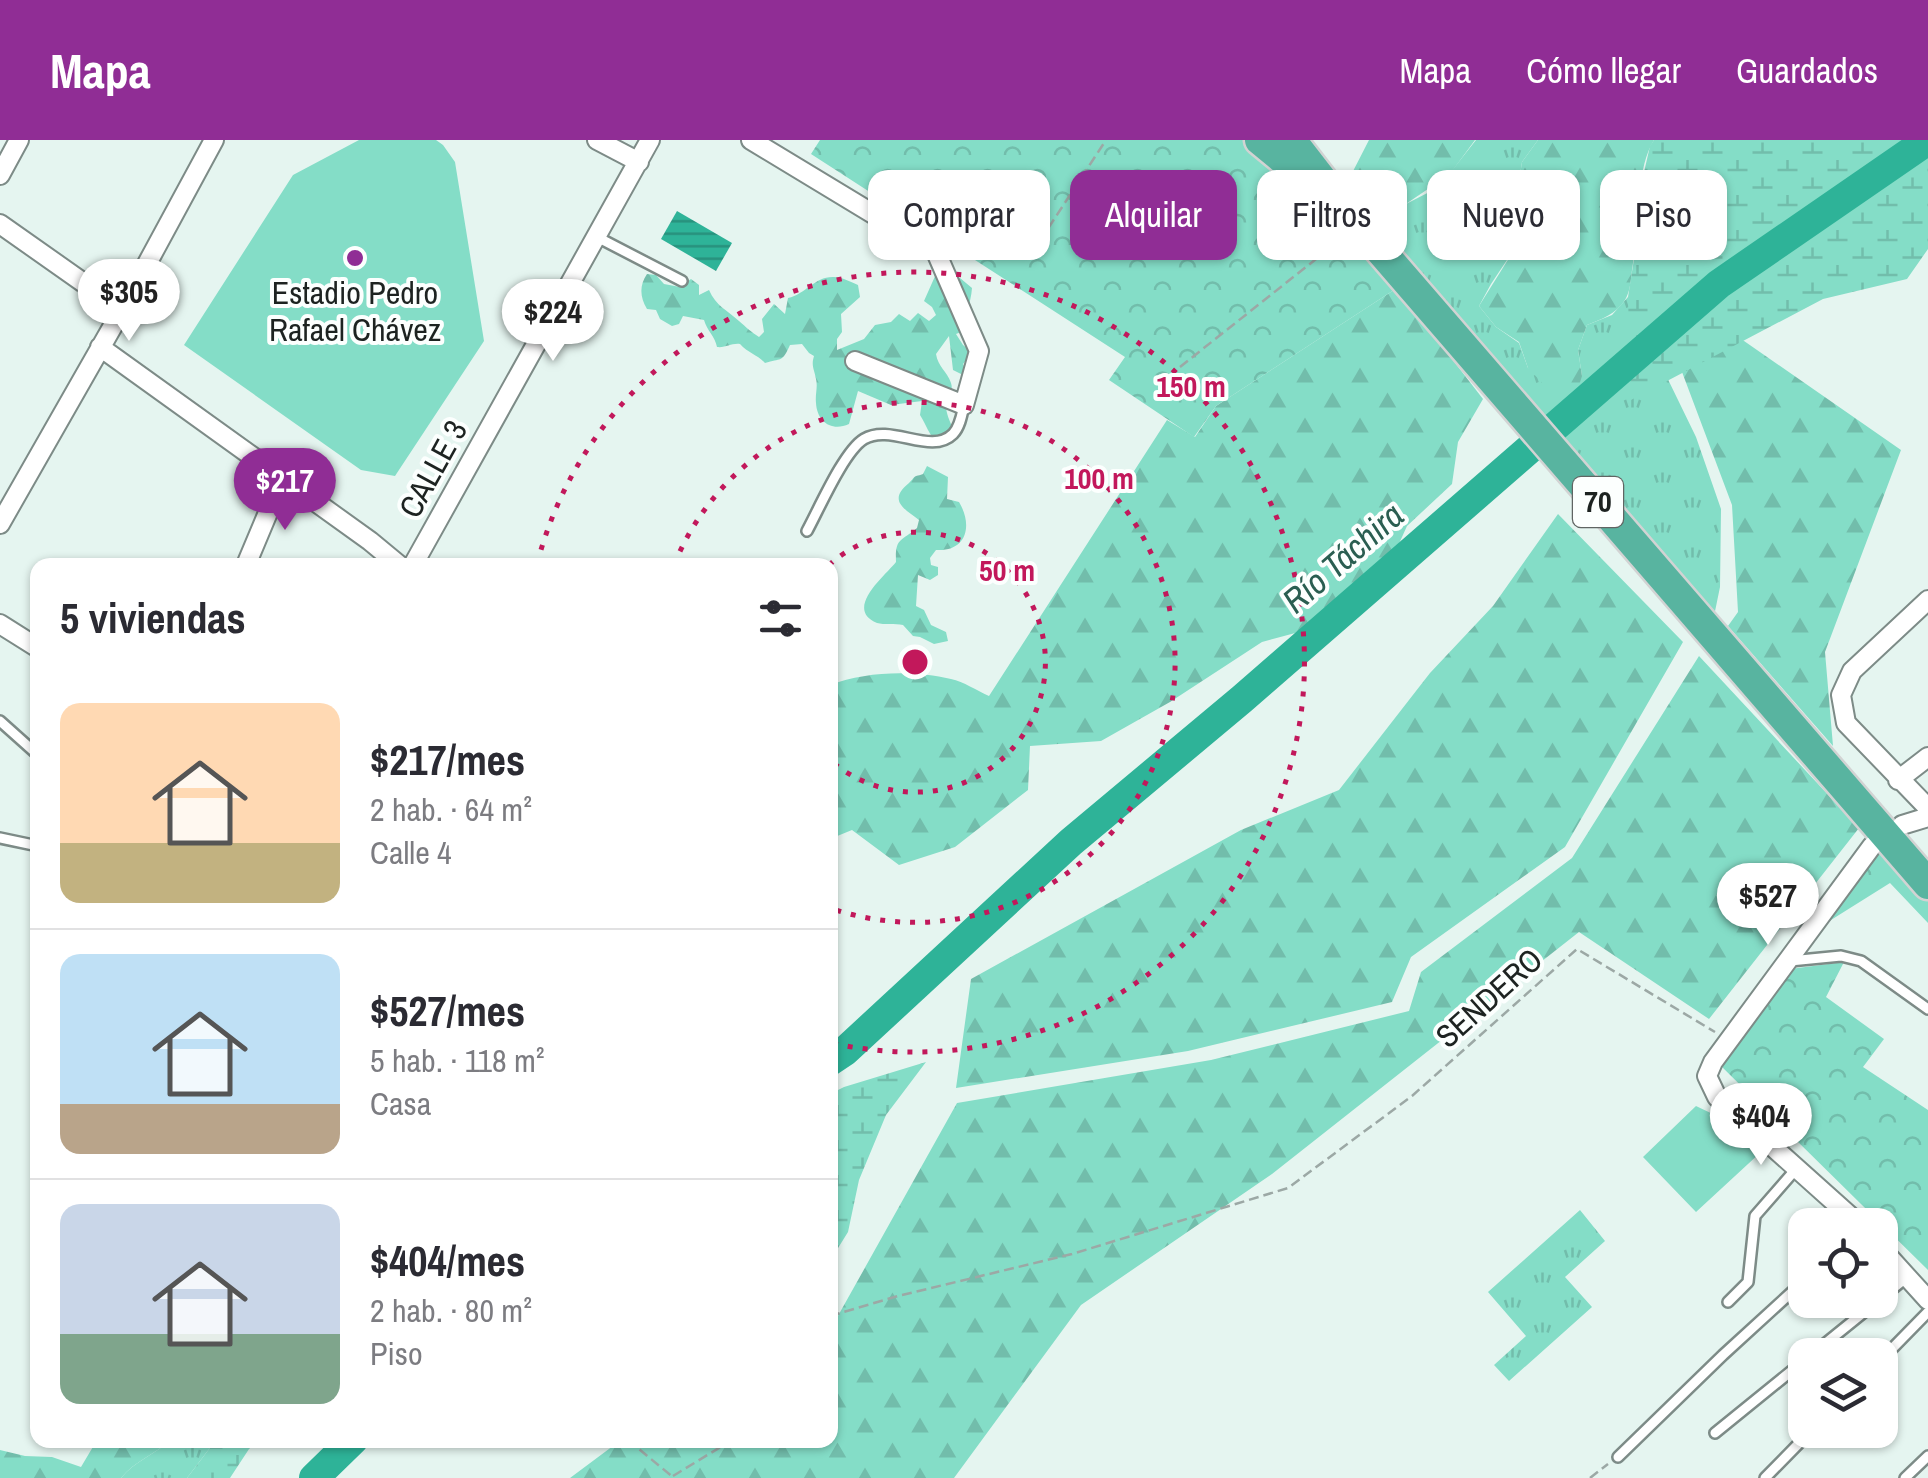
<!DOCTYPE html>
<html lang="es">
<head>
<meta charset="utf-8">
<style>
	body { margin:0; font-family:"Archivo Narrow",sans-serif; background:#f2f2f3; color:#2b2b33; height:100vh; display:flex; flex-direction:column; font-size:38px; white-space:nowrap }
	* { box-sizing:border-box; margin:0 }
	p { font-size:32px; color:#7c7c81 }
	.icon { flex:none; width:55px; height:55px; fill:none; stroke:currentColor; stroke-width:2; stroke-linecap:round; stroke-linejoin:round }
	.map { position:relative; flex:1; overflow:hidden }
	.side { position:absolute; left:30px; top:418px; width:808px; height:890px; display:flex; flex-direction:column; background:#fff; border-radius:20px; box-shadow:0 2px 8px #0004 }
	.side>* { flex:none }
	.top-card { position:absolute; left:868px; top:30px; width:910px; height:90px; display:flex; gap:20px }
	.controls { position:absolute; left:1788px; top:1068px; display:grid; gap:20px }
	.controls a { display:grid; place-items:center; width:110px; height:110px; border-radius:20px; background:#fff; box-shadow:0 2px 8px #0004; font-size:50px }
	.price { position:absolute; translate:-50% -85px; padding:0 22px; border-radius:35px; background:#fff; color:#222; font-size:32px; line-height:65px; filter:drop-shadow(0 2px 5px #0008) }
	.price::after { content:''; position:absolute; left:50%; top:60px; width:30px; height:22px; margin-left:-15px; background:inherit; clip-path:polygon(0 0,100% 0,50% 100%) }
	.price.on { background:#902d95; color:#fff }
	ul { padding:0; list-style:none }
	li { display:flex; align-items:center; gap:30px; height:250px; padding:0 30px }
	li+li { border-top:2px solid #e1e1e2 }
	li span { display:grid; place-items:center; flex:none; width:280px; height:200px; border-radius:20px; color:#555 }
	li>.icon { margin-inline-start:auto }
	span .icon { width:120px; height:120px; fill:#fffc; stroke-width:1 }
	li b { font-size:42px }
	h2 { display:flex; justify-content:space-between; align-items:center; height:120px; padding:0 30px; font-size:42px }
	.tag { padding:0 35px; border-radius:20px; background:#fff; box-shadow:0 2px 8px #0004; font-size:35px; line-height:90px }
	.tag.on { background:#902d95; color:#fff }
	header { display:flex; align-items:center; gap:60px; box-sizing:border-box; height:140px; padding:0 50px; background:#902d95; color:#fff }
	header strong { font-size:48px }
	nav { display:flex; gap:55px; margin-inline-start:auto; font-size:35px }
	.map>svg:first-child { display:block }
	.grass { fill:url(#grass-tufts) }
	.forest { fill:url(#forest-firs) }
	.wetland { fill:url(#wetland-marsh) }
	.park { fill:url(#park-crowns) }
	.pitch { fill:#84ddc7 }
	.water { fill:url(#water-rules) }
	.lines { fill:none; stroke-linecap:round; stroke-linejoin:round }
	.river { stroke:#2eb398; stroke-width:30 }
	.service-casing { stroke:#7d8b87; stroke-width:14 }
	.minor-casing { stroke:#7d8b87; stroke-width:22 }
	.trunk-casing { stroke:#d2d3d3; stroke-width:35 }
	.path { stroke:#9ca8a5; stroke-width:2.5; stroke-dasharray:10 5; stroke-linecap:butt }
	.service { stroke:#fff; stroke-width:9 }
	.minor { stroke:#fff; stroke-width:18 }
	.trunk { stroke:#58b4a0; stroke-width:30 }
	.ring { fill:none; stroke:#c2185b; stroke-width:5; stroke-dasharray:5 10 }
	.poi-dot { fill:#902d95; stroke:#fcfffe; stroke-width:4 }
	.labels { text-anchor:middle; stroke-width:8; stroke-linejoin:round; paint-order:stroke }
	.shield { fill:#fcfffe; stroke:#606563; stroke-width:2.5 }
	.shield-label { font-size:30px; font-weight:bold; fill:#1d2321 }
	.poi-label { font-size:32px; fill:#1d2321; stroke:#fcfffe }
	.street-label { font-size:32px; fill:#1d2321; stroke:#fcfffe }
	.water-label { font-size:35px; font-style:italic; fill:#2a5e51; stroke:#fcfffe }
	.centre { fill:#c2185b; stroke:#fcfffe; stroke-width:5 }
	.ring-label { font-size:30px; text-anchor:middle; font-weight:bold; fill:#c2185b; stroke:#fcfffe; stroke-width:8; stroke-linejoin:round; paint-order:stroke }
</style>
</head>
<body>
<header>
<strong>Mapa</strong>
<nav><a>Mapa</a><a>Cómo llegar</a><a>Guardados</a></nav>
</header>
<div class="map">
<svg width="1928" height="1338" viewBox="0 0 1928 1338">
	<defs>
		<pattern id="grass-tufts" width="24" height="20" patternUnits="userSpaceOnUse" patternTransform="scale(2.5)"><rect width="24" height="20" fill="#84ddc7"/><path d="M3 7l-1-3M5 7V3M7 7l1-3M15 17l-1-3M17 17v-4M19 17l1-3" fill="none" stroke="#72bdab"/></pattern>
		<pattern id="forest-firs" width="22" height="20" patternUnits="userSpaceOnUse" patternTransform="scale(2.5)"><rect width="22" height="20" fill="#84ddc7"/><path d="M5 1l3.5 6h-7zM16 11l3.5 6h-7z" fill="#72bdab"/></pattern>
		<pattern id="wetland-marsh" width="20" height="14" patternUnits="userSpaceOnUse" patternTransform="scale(2.5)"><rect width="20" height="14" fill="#84ddc7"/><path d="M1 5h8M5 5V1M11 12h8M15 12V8" fill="none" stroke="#72bdab"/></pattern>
		<pattern id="park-crowns" width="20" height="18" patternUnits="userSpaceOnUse" patternTransform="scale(2.5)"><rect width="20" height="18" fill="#84ddc7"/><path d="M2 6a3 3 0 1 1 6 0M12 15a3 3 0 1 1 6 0" fill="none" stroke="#72bdab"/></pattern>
		<pattern id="water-rules" width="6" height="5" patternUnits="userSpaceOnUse" patternTransform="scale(2.5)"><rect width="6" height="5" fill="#2eb398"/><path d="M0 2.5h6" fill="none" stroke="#27917c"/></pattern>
	</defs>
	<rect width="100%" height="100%" fill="#e5f5f0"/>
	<path class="grass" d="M1476,0H1538L1522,22L1518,48L1524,76L1519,102L1491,144L1479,166L1496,187L1519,203L1528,228L1582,236L1578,210L1587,185L1612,175L1628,157L1640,193L1661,225L1696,297L1721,369L1720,447L1712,486L1372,87L1406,64L1439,47Z
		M1580,1070L1605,1101L1565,1137L1592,1167L1509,1241L1494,1225L1526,1196L1488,1152Z
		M171,1300H216L187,1338H121C135,1321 155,1314 171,1300Z"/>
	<path class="forest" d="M1369,0H1475L1450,34L1372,87L1349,39Z
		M1538,0H1654C1635,30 1638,94 1632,130C1631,140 1630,152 1625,160C1616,174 1602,179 1587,185L1578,210L1582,236L1574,261L1547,248L1528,228L1519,202L1496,187L1479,166L1519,102L1524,76L1518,48L1522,22Z
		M647,134L656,135L664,144L680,147L691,139L699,145V155L709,150C716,166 727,170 739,181C746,187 751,192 759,197L764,192L762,179L774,164L785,174L788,158C806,154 815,136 834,137C842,137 851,142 858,145L860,157L841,174L842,192L837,199V210L864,199L875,185L891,182L899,174L910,181L918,173L929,181L936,175L932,167L924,161L936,134L960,138L972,148C971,164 964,177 961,192L956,194L963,205L973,213L963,224L967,232L961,234L953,230L949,196L936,214C938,227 947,231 951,243C954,252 947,258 946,265C946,274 950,281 953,289L938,303C928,294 927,286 920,275L922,261L891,265L858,251L849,284C832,292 817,282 816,263C815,255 818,247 816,239C814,228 811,226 814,216L809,213L802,204L790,205C782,223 781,218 765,223C758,215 748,213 740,204C731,203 726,208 717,207C715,196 707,191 704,180L683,176L679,184L672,186L660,179L656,170L647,169C640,157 639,146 647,134Z
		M1397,148L1483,259L1458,302L1452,344L1407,386L1378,450L1344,480L1262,502L1170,562L1101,601L1030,606L1028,650L955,707L899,725L852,690L830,699V545C866,531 914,530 951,539C964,542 976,550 989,556L1167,280L1195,297L1216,266Z
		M1711,178L1901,310L1825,512L1833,606L1728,486L1738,472L1732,365L1676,216Z
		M927,326L948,337L947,359L959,362C973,385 967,412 936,410L930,418L931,425L938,427V435L930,440L918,435L916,466L924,470L931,485L946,492L948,501L934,504L920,497L913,496L903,485C895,483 884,485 877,483C843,469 886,435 896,422C895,397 901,402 917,388L919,380C903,368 888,360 909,343C918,334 911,338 923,334Z
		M1558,374L1683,502L1565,707L1411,817L1392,862L1188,911L956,948L971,839L1241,690L1339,650L1430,533L1493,466Z
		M1699,516L1859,688L1709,879L1579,792L1272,1034L1081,1165L954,1338H570L621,1300H830V1185L834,1183L957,963L1211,920L1409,871L1421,832L1572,718Z
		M97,1300H171C155,1314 135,1321 121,1338H0V1310L25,1316L52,1317L81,1327Z"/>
	<path class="wetland" d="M1654,0H1928V109L1907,139L1823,159L1631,260L1628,157L1634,119L1642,41L1650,6Z
		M926,922L886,975L859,1040L848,1092L830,1121V954L844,947Z
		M216,1300H260L249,1309L230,1338H187Z"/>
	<path class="park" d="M820,0H1243L1308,50L1332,74L1397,148L1216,266L1194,297L1109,240L1125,217L811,14Z
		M1878,706L1928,757V783L1890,743L1823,785Z
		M1844,822L1826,857L1884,899L1863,927L1928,970V1130L1720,925L1790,829Z"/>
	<path class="pitch" d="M359,0H436L443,5L455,22L484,201L395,336L361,330L184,205L293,35Z
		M1696,966L1719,977L1761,1012L1696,1072L1643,1017Z"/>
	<path class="water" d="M677,71L732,103L716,131L661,99Z"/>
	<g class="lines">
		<path class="river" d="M830,921L845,911L1071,702L1242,559L1719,144L1928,0
			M314,1338L353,1300"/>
		<defs>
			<path id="service" d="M597,97L682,141
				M807,391C819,369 844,311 864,299C891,283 931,316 953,294C960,287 962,274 964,265
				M0,581L38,615
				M0,698L38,706
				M1790,821L1841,816L1861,821L1928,869
				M1880,1159L1907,1137
				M1728,1162L1748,1142L1755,1076L1796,1029
				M1811,1215L1879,1160
				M1880,1221L1928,1172
				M1715,1293L1805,1220
				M1618,1317L1723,1215L1805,1140
				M1765,1338L1812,1290
				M1905,1338L1928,1316"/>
			<path id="minor" d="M597,0L639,22
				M751,0L936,112L979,211L964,265L855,221
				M0,35L19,0
				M0,84L122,170
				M100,207L370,401L399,425
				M0,384L122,170L214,0
				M246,425L272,363L286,341
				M413,425L650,0
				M1928,460L1852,531L1841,555L1846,583L1928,668
				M0,484L38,508
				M1898,640L1928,617
				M1902,685L1928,677
				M1860,1085L1717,957L1707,936L1713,922L1872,706
				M1880,1107L1928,1160"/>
			<path id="trunk" d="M1260,0L1300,33
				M1291,0L1342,66L1928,744"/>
		</defs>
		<use href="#service" class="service-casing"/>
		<use href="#minor" class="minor-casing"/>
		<use href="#trunk" class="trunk-casing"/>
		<path class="path" d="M1032,113L1106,0
			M1180,227L1340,100
			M830,1176L898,1156L1072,1114L1288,1048L1412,956L1577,809L1715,892
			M628,1300L674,1338
			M673,1336L732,1300
			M1590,1338L1608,1324"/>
		<use href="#service" class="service"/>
		<use href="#minor" class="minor"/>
		<use href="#trunk" class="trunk"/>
	</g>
	<g class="ring">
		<path d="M829 425A130 130 0 1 1 831 621"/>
		<path d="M674 425A260 260 0 1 1 830 768"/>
		<path d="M537 424A390 390 0 1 1 831 903"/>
	</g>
	<circle class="poi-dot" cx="355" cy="118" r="10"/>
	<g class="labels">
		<rect class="shield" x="1573" y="337" width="50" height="50" rx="8"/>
		<g class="shield-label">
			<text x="1598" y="372">70</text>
		</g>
		<g class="poi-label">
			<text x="355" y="164">Estadio Pedro<tspan x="355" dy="37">Rafael Chávez</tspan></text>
		</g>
		<g class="street-label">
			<text transform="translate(433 329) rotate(-61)" y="11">CALLE 3</text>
			<text transform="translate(1489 858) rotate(-42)" y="11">SENDERO</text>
		</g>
		<g class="water-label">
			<text transform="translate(1343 418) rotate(-41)" y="12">Río Táchira</text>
		</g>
	</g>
	<circle cx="915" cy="522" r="15" class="centre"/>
	<g class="ring-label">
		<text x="1191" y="257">150 m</text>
		<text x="1099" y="349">100 m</text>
		<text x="1007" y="441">50 m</text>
	</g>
</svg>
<div class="controls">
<a><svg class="icon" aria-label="locate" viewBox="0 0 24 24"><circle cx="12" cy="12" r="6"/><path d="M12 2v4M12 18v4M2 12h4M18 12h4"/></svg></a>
<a><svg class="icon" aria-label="layers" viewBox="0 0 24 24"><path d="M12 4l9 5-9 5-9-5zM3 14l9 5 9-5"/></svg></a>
</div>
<b class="price" style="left:129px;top:204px">$305</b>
<b class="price" style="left:553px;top:224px">$224</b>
<b class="price on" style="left:285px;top:393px">$217</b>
<b class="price" style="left:1768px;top:808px">$527</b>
<b class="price" style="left:1761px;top:1028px">$404</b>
<div class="top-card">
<a class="tag">Comprar</a>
<a class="tag on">Alquilar</a>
<a class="tag">Filtros</a>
<a class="tag">Nuevo</a>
<a class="tag">Piso</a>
</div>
<section class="side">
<h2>5 viviendas<svg class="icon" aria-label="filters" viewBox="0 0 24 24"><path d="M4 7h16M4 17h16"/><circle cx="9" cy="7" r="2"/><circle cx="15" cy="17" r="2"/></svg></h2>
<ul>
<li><span style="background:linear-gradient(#ffd9b3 70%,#c2b280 0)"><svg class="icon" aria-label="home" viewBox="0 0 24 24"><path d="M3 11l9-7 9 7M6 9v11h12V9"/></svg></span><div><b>$217/mes</b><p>2 hab. · 64 m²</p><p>Calle 4</p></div></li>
<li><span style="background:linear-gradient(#bfe0f5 75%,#b9a48a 0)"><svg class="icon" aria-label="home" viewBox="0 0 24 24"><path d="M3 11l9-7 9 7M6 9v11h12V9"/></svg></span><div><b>$527/mes</b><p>5 hab. · 118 m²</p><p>Casa</p></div></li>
<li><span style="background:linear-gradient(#c9d6e8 65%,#7fa58c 0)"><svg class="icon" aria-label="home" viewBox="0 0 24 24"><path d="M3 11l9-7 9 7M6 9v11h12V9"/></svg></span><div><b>$404/mes</b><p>2 hab. · 80 m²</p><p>Piso</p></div></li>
</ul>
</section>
</div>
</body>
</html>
